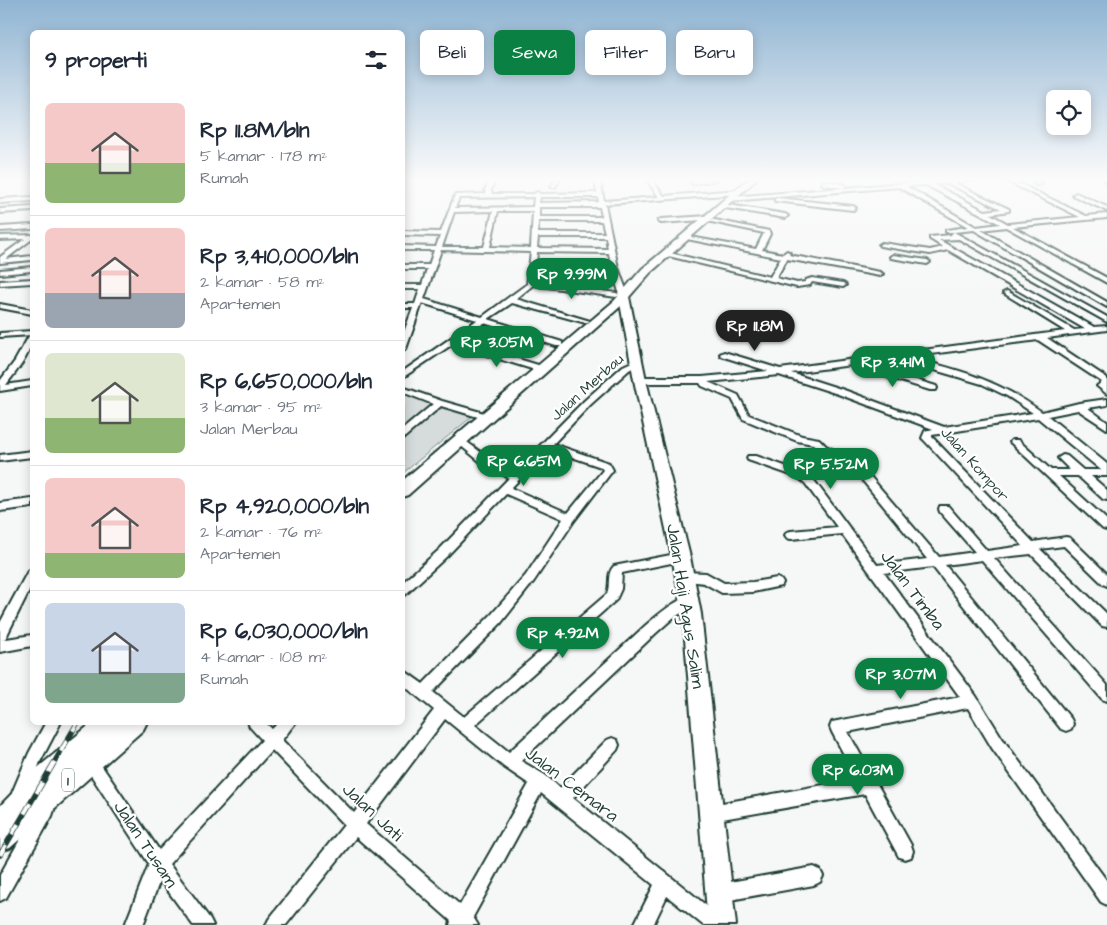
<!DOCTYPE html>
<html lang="id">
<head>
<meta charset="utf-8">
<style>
	body { margin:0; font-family:"Architects Daughter",sans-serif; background:#f6f6f7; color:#1f2937; height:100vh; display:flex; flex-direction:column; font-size:19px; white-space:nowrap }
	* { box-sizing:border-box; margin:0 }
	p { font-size:16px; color:#747a83 }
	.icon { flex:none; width:28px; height:28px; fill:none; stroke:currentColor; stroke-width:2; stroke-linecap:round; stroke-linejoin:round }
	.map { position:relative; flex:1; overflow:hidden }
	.side { position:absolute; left:30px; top:30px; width:375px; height:695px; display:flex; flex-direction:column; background:#fff; border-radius:8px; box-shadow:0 2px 12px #0003 }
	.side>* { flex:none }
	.guide { position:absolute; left:420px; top:30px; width:475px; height:45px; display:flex; gap:10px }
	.fabs { position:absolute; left:1046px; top:90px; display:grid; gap:10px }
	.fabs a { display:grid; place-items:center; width:45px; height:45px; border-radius:8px; background:#fff; box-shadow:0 2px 12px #0003; font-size:25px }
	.price { position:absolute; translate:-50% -42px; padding:0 11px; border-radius:18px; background:#0b8043; color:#fff; font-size:16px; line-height:32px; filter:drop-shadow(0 1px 2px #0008) }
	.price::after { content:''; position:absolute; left:50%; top:30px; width:15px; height:11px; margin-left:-8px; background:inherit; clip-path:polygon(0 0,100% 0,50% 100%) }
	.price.selected { background:#222; color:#fff }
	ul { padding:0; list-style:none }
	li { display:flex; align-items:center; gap:15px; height:125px; padding:0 15px }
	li+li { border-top:1px solid #e0e1e3 }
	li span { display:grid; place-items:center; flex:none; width:140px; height:100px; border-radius:8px; color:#555 }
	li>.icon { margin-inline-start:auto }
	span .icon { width:60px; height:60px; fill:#fffc; stroke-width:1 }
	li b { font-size:21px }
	h2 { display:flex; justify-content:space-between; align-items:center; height:60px; padding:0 15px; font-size:21px }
	.tag { padding:0 18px; border-radius:8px; background:#fff; box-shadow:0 2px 12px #0003; font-size:18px; line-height:45px }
	.tag.selected { background:#0b8043; color:#fff }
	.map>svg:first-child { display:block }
	.green { fill:#d6dcdb; stroke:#7a8c88 }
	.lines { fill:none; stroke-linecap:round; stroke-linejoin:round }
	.street-casing { stroke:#1f3d34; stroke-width:4 }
	.secondary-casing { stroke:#1f3d34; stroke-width:4 }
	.primary-casing { stroke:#1f3d34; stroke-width:4 }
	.street { fill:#fff; fill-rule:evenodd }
	.secondary { fill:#fff; fill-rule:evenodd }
	.primary { fill:#fff; fill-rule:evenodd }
	.rail-casing { stroke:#1f3d34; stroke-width:5.5 }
	.rail { stroke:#fff; stroke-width:4; stroke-dasharray:12; stroke-linecap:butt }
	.labels { text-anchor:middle; stroke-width:4.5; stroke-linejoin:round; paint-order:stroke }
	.shield { fill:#fff; stroke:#627771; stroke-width:1 }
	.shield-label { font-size:14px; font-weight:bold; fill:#1f3d34 }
	.street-label { font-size:15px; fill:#1f3d34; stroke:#fff }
	.near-street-label { font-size:18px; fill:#1f3d34; stroke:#fff }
</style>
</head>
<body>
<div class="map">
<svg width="1107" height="925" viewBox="0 0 1107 925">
	<rect width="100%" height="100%" fill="#f6f7f7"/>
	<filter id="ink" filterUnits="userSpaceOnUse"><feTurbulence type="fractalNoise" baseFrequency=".02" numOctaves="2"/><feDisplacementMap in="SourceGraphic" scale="10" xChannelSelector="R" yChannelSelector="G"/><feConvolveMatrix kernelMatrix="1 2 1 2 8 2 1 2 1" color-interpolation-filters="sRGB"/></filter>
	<g filter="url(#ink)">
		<path class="green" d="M403,392L474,415L403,473Z"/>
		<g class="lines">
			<defs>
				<path id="street" d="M490,180H495L491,190L492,194H534L537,192L540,194L597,193L595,180H600L604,201L659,197L647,180H652L664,196L738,190L741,192L738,194L605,204L618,268L627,292L625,293L619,292L612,270L536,269L534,281L616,293L620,295L616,297L533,285L516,299L590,321L586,323L512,303L488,319L562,342V346H556L484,323L402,378V372L477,320L422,303L406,349L402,351V337L413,308H402V304H415L420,289H402V285H422L427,269H402V265H429L434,250H402V246L436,247L440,236L402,235V231L441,232L455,195L486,194L485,190ZM534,197L533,207L455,208L459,198ZM540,197H598L599,202L539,203ZM539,207H600L602,217H539ZM493,211L484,247H442L454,212ZM498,211H533L531,248L490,247ZM538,221H602L605,233H538ZM538,237H606L608,249L537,248ZM441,250L531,252L527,284L482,317L424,299ZM537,252L609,253L611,266L536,265Z
					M555,180H560L555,187H551Z
					M694,180H717L693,184L690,182Z
					M943,180H969L954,183L1009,209V211L990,214L1008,224L1080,217L1005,180H1012L1086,216L1107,214V218L1013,227L1107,278V283L1006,227L981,230L1107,302V307L974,230L954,232L1107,317V322L959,239L939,240L1094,327L1107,326V330L1047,338L1107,378V394L1097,386L1102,382L1038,340L908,357C960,370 998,380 1042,412L1079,403L1107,399V405L1088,408L1107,422V429L1078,410L1048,416L1107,464V476H1091L1107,490V500L1103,499L1078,476H1059L1107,520V530L1103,529L1010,442L1012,440H1018L1051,470H1070L1058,458L1063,455L1067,456L1083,470H1101L1038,418L932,435V437L1033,542L1066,537L1070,538L1107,574V586L1103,584L1064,546L1040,549L1107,614V627L1102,626L1031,554L994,558L1107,685V701L1102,699L982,560L945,565L1071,719L1073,724L1071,729L1066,731L1061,729L933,567L884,573L976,696L1002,738L1107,881V905L1101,902L992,748L968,708L848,732L911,845L913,851L911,857L905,859L899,857L865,794L711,821L705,819L703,813L705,807L711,805L857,779L832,732L830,727L832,722L960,697L842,534L791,539L787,538L785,535L787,532L791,531L837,527L805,483L797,477L748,460L747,458L748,456H756L805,473L813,479L877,565L927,559L845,459L827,455L819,450L813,444L797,441L743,419L732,399L702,386L700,383H640L636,380L640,377H702L768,371L721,356L720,354L724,352L780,369L1065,331L1005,294L1003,293L1007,291L1074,330L1085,329L948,250L930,254L880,246L879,245L882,243L930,250L943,247L930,239V237L952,235L951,234L954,232H946V230L968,227L899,187L730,201L727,199L730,197ZM947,183L1001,209L985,211L933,184ZM926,185L1000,224L976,227L906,186ZM897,359L982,384L1007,396L1033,413L944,427L844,390L791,373L867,363L887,377L930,390H936L937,388L936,386L893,373L876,361ZM779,375L838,394L933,429L925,431L922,438L924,440L1023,546L987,551L948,506H940L939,509L940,512L975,552L939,557L851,454L834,450L826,446L819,439L802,436L749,415L738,395L708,382Z
					M1030,180H1036L1042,184L1037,185Z
					M1104,180H1107V183Z
					M824,181L843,184L846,186L843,188L822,184Z
					M1076,193L1107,207V211L1074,196L1073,195Z
					M32,197V201L0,203V199Z
					M777,198L853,206L856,208L853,210L775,201V199Z
					M722,204L785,214L788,216L785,218L720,207V205Z
					M32,207V211L0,213V209Z
					M708,216L711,218L710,219L769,231L770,234L762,250L783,254L787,251L790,253L789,255L880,272L883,274L880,276L787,259L776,278L797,283L805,282L806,280L812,278L843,283L846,285L843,287L812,282L810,285L797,287L664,255V253L666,252L770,277L781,258L682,238L685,236L756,249L764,233L702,220L661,223L658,221L661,219Z
					M32,225V229L0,231V227Z
					M32,235V239L6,259L32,256V260L0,263V257L25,239L0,240V236Z
					M893,255L927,260L930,262L927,264L891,258L890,257Z
					M32,267V271L0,274V270Z
					M32,279V283L0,285V281Z
					M0,304L32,310V314L0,308Z
					M32,331V335L0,337V333Z
					M29,336H32C32,354 17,370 6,385L32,381V386L0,391V381L15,361Z
					M463,344H469L538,365L539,367L535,369H532L463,348Z
					M634,361H637L641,363L629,370L590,405L553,444L609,463L613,470L574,521L534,581L501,623L433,692L464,717L607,594C611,584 606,574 614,566L681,553L685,554L687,557L685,560L681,561L622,573L621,589L616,600L475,725L509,752L646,625C656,617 681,594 693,598L695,602L693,606L673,618L656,633L521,761L545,775L560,788L607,740L612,738L617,740L619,745L617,750L573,798L723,919L726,925H703L667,896L653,925H634L654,885L541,793L473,917L478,925H450L451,921L356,837L286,925H266L269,919L344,825L272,750L169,864L210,919L213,925H193L160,880L143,925H125L149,864L85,766L82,761L85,756L90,754L95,756L159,850L262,740L250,727L248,722H265L272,729L279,722H296L282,740L354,813L434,710L402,684V669L423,684L491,615L526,575L563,519L506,494L447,556L406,594L402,596V583L439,550L509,478L483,464L455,441L460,438L463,439L491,460L514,472L584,401L623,366ZM549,449L601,467L603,470L568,513L511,488ZM445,719L504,767L529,784L460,905L366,824Z
					M402,387L442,401L491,415L493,417L488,420L441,406L405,437L402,438V430L433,404L402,392Z
					M32,451V457L0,461V455Z
					M32,499V507L0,511V503Z
					M32,569V585L5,639L0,640L32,635V646L0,652V623L28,571Z
					M685,572L706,573L724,583L753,582L777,578L781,580L783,583L781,586L753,592L722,593L704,583L681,580L679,577L681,574Z
					M46,722H61L40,762L26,799L20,801L14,799L12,793L29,753Z
					M46,802L52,804L54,810L52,816L6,898L0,901V875L40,804Z
					M814,867L820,870L823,876L820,882L814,885L719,902L713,899L710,893L713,887L719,884Z"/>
				<path id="secondary" d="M623,289L628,292L646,380L690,557L701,614L736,925H708L683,614L672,557L634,380L618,292Z"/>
				<path id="primary" d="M747,180H756L650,273L622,305L408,495L402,497V481L614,301L642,269Z
					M93,722H147L143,730L10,848L0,851V806L35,770Z"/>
			</defs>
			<use href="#street" class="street-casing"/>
			<use href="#secondary" class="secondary-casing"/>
			<use href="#primary" class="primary-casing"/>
			<use href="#street" class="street"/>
			<use href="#secondary" class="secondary"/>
			<use href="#primary" class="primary"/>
			<defs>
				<path id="rail" d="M0,855L78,722"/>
			</defs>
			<use href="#rail" class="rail-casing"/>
			<use href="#rail" class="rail"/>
		</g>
	</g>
	<linearGradient id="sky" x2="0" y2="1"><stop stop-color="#8fb4d2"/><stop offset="0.58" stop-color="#fbfbfb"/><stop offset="1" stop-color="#fbfbfb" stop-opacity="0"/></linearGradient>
	<rect width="1107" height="310" fill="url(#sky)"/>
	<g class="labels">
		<rect class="shield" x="62" y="768.5" width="12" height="23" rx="4"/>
		<g class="shield-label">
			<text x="68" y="785">1</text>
		</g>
		<g class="street-label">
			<text transform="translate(587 387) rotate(-42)" y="5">Jalan Merbau</text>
			<text transform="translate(975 464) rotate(48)" y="5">Jalan Kompor</text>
		</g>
		<g class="near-street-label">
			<text transform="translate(913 590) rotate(53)" y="6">Jalan Timba</text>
			<text transform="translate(686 606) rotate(81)" y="6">Jalan Haji Agus Salim</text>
			<text transform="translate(572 784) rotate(37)" y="6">Jalan Cemara</text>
			<text transform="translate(373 812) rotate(43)" y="6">Jalan Jati</text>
			<text transform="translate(146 844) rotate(56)" y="6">Jalan Tusam</text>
		</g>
	</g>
</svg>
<div class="fabs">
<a><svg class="icon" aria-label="locate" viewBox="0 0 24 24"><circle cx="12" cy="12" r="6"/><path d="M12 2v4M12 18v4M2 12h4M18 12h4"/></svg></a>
</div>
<b class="price" style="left:572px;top:300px">Rp 9.99M</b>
<b class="price selected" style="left:755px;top:352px">Rp 11.8M</b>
<b class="price" style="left:497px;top:368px">Rp 3.05M</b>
<b class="price" style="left:893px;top:388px">Rp 3.41M</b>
<b class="price" style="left:524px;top:487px">Rp 6.65M</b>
<b class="price" style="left:831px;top:490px">Rp 5.52M</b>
<b class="price" style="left:563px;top:659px">Rp 4.92M</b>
<b class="price" style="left:901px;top:700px">Rp 3.07M</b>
<b class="price" style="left:858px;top:796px">Rp 6.03M</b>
<div class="guide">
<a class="tag">Beli</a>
<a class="tag selected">Sewa</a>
<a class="tag">Filter</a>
<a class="tag">Baru</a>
</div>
<section class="side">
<h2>9 properti<svg class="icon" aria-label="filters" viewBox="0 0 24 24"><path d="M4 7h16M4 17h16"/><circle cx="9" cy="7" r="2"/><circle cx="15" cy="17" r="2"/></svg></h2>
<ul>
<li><span style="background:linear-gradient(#f6c9c9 60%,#8fb573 0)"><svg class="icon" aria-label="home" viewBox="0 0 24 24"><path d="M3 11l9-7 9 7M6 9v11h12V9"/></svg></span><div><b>Rp 11.8M/bln</b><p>5 kamar · 178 m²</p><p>Rumah</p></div></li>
<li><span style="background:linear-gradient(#f6c9c9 65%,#9aa5b1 0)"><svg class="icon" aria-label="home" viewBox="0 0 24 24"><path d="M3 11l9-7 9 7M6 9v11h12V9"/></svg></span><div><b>Rp 3,410,000/bln</b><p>2 kamar · 58 m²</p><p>Apartemen</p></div></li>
<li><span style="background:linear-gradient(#dfe7d0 65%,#8fb573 0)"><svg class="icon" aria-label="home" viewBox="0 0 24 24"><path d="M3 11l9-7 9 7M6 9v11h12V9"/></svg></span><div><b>Rp 6,650,000/bln</b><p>3 kamar · 95 m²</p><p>Jalan Merbau</p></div></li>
<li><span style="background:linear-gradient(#f6c9c9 75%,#8fb573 0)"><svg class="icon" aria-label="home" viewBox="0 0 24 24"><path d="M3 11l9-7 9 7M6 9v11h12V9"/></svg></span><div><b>Rp 4,920,000/bln</b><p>2 kamar · 76 m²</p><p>Apartemen</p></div></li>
<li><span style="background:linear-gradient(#c9d6e8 70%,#7fa58c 0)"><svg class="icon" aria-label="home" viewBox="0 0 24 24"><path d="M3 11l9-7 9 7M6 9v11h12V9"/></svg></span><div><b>Rp 6,030,000/bln</b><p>4 kamar · 108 m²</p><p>Rumah</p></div></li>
</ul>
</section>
</div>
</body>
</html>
